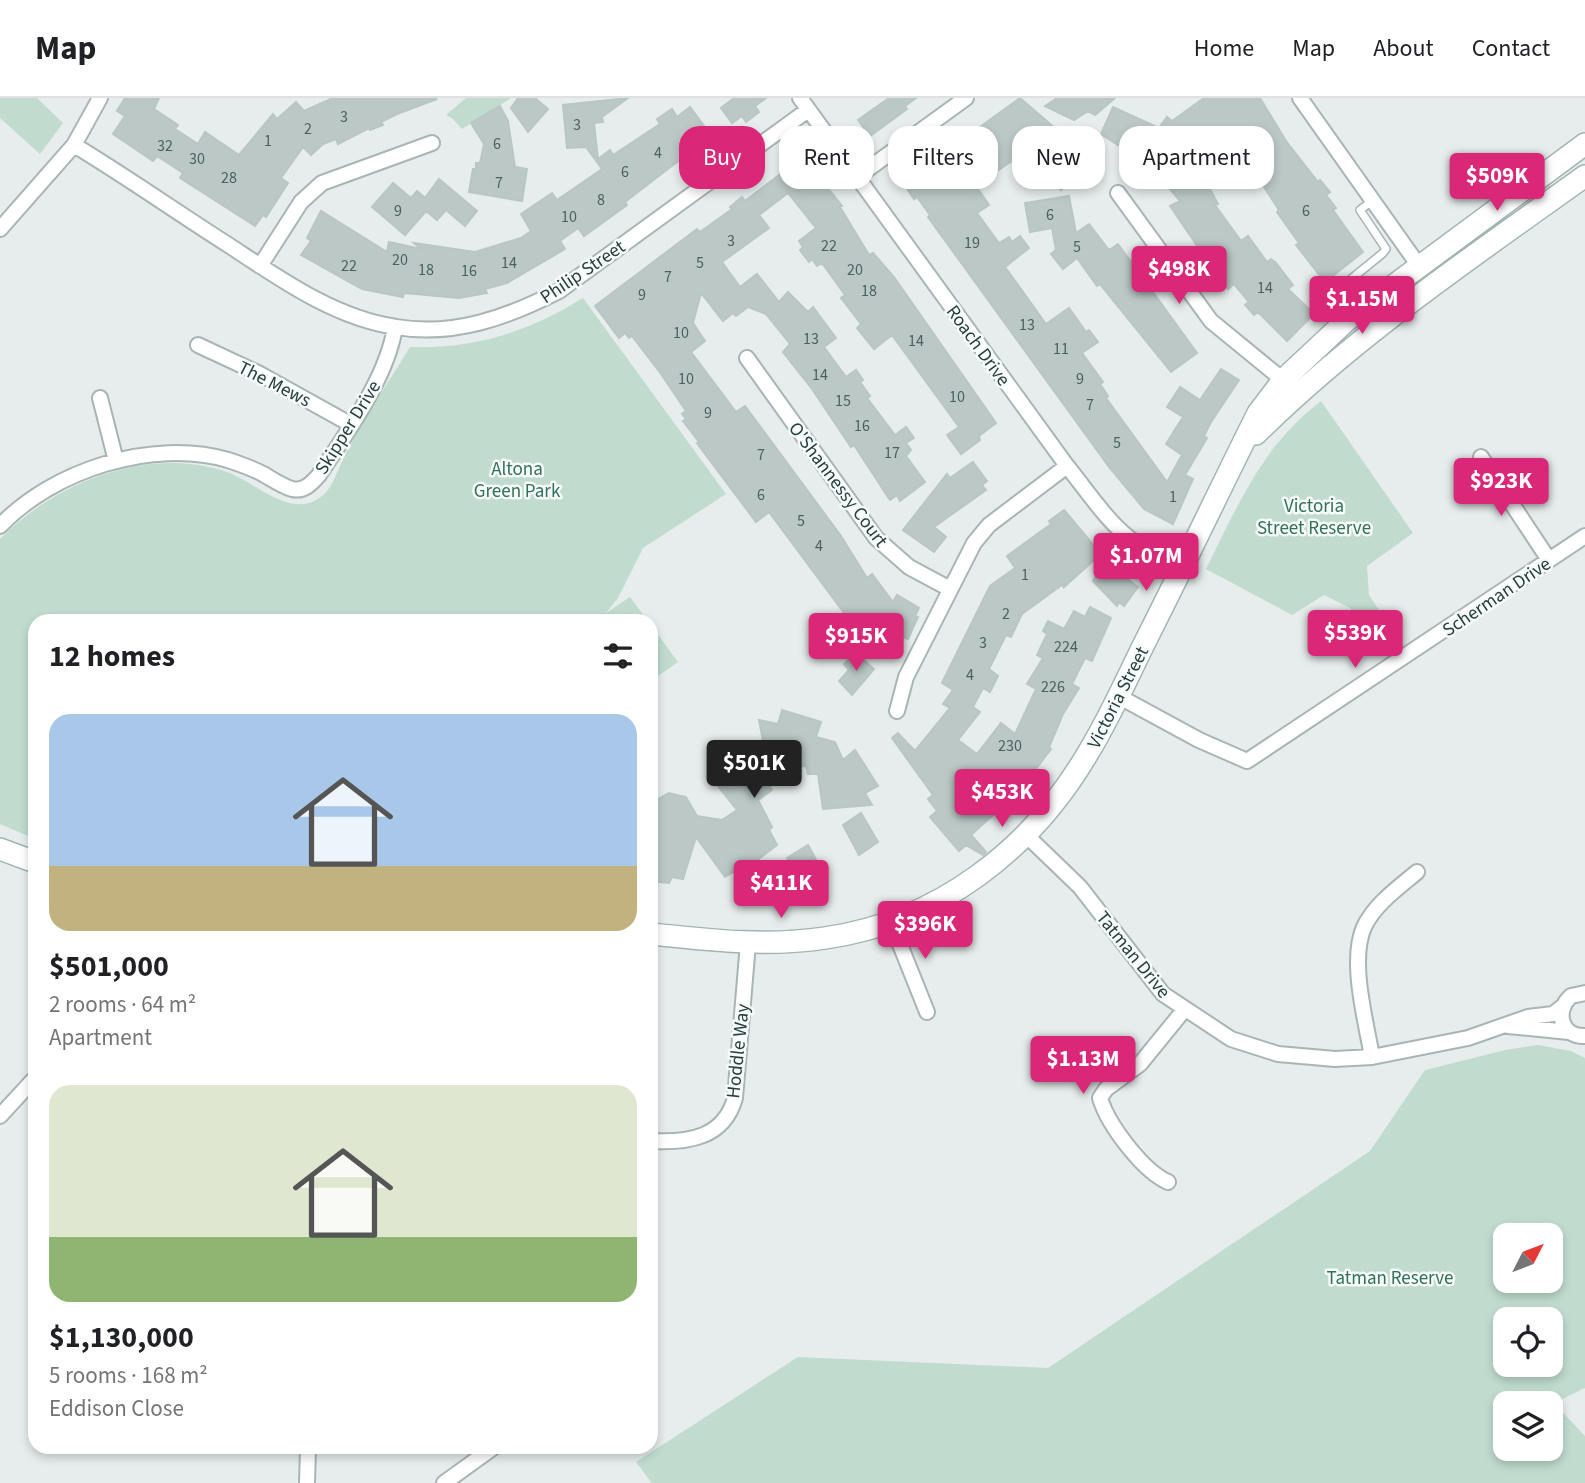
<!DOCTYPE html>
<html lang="en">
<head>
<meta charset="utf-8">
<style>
	body { margin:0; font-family:"Source Sans 3",sans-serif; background:#f2f2f2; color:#202124; height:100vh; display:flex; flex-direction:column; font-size:26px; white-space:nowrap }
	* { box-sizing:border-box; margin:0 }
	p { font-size:23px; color:#757577 }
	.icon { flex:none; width:38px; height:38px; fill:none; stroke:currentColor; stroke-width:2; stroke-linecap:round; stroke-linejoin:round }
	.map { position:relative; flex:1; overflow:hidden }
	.side { position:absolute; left:28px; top:516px; width:630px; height:840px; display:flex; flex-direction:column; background:#fff; border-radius:21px; box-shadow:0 4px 10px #0003 }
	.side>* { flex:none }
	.top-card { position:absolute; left:679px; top:28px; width:665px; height:63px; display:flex; gap:14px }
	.needle { width:46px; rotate:48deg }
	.fabs { position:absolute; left:1493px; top:1125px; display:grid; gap:14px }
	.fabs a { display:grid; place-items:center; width:70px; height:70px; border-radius:14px; background:#fff; box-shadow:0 4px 10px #0003; font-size:35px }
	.price { position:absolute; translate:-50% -60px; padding:0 16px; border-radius:7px; background:#db2777; color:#fff; font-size:23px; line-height:46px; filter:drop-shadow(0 2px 4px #0008) }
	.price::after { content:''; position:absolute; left:50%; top:42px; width:21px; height:16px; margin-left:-10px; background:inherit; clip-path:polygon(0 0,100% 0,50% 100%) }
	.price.active { background:#222; color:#fff }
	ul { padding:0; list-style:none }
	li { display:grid; align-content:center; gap:14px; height:371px; padding:0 21px }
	li span { display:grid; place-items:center; height:217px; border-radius:21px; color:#555 }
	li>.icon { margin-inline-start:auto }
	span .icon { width:126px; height:126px; fill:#fffc; stroke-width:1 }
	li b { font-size:30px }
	h2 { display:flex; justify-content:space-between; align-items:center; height:84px; padding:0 21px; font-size:30px }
	.pill { padding:0 24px; border-radius:21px; background:#fff; box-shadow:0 4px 10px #0003; font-size:24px; line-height:63px }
	.pill.active { background:#db2777; color:#fff }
	header { display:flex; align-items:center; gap:42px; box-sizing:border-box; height:98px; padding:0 35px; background:#fff; border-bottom:2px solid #e0e0e0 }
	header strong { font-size:33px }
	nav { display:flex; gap:38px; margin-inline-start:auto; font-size:24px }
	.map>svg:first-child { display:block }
	.green { fill:#c1dccf; fill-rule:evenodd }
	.building { fill:#bbc8c6; stroke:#b9c7c4; stroke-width:2 }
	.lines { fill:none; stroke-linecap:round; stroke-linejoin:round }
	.lane-casing { stroke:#a9b5b4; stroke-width:10 }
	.street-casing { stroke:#a9b5b4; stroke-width:18 }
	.secondary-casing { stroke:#a2b5b3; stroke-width:24 }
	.lane { stroke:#fff; stroke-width:7 }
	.street { stroke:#fff; stroke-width:14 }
	.secondary { stroke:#fff; stroke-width:21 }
	.labels { text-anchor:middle; stroke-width:5; stroke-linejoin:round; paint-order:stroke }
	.number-label { font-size:16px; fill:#4b605f }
	.street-label { font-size:19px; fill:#263e3d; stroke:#f6faf9 }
	.park-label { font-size:19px; fill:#34715a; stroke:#f6faf9 }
</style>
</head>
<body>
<header>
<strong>Map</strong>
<nav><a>Home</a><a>Map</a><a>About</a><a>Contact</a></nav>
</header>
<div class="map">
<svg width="1585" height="1385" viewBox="0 0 1585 1385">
	<rect width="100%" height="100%" fill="#e6edec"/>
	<path class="green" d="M0,0H37L63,25L40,56L0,20Z
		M466,0H511L462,31L452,20L446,17Z
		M583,200L726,396L643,450L618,500L606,515L630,499L648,523H35V741L0,726V441C55,385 145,348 224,373C252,381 286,419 316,402C330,395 334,381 340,368C359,325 386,289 410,249C475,251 528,234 583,200Z
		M1321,303L1413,435L1367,468L1369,497L1399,542L1380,555L1350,510L1324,497L1292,517L1206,471C1238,407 1262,348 1321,303Z
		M651,527L678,564L651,583Z
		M1538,947L1571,953L1585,960V1290L1554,1305L1585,1338V1385H652L636,1364L798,1259L1048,1270L1370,1053L1425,972L1505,952ZM1505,1138H1550V1183H1505ZM1505,1222H1550V1267H1505ZM1505,1306H1550V1351H1505Z"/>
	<path class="building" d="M125,0H159L154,11L178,27L175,31L198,46L205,34L239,57L273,16L277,21L296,4L304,13L333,0L437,1L397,16L381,24L383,27L370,32L369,30L338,46L336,41L323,46L311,57L303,49L281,80L288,85L266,119L263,117L255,128L180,80L183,75L157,58L153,63L113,36L125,18L117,13Z
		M518,0H535L548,11L528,34L511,10Z
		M628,0L602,19L603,24L594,25L598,61L610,52L613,57L660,26L657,21L672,11L677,19L690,9L713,40L673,67L625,104L627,107L584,138L578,130L560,143L565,151L507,185L485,191L487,195L459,200L404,195L403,199L362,191L301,157L311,143L307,140L321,113L387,154L389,144L421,151L414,145L475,154L521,140L531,133L521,116L552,95L557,102L602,71L586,49L567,50L563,7Z
		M734,0H766L755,8L759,14L746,24L742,18L732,25L721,10Z
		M889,0H916L905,8L907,11L870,38L858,22Z
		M1020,0L1092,62L1061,92L1046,78L1055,70L1033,48L976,88L989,107L977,115L999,145L1009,139L1012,144L1020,138L1029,150L1005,169L1046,226L1069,210L1086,234L1089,232L1098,244L1082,255L1103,284L1100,286L1108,298L1106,300L1167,384L1182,357L1166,346L1183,319L1167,309L1180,289L1200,302L1221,271L1239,282L1211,324L1204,338L1207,340L1185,377L1193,381L1173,426L1144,411L1109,369L928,119L930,117L917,99L914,101L899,79L944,46L948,52Z
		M1057,0H1115L1095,17L1088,13L1074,22L1045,8Z
		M1204,0H1260L1286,43L1318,84L1320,82L1330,94L1326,97L1336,110L1333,112L1363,154L1325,184L1296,147L1299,145L1277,114L1279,112L1262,86L1266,82L1242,49L1204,80L1218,106L1215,107L1241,143L1248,138L1267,164L1271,161L1276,165L1293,187L1288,191L1314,216L1287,243L1258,214L1254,217L1245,207L1249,204L1234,186L1228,191L1219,180L1170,108L1180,103L1150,67L1131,50L1129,54L1101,36L1113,9L1159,30L1167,19L1172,23Z
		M500,8L508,23L515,69L527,71L522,103L469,94L473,71H476V65H480L484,46L471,25Z
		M803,59L842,108L840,109L869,157L873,155L894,179L996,325L979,338L980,342L961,356L947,337L959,329L892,237L874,251L857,230L861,226L841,200L845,197L822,165L817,168L812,161L809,164L800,152L803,149L799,143L816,130L788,95L759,117L769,130L722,164L740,189L757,176L779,204L788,194L808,214L813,209L836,240L824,249L846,279L856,272L863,282L860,284L870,298L867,300L895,337L906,329L914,340L906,345L911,352L906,358L925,384L900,403L897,397L890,402L854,347L851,349L812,291L783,254L790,246L766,216L748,209L736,218L733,215L723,223L701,195L693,225L705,243L691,254L736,314L745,308L841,438L867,480L872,476L893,504L897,497L919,510L915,518L918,519L908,541L903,539L891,558L867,545L877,535L868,529L856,513L847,519L769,414L756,424L697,345L699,344L683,323L686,321L682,316L686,313L661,276L632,238L629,240L625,235L619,240L595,208L697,131L700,134L732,111L730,109L742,99L745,103Z
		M439,81L477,113L465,128L446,112L437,122L426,113L405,137L372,109L393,85L411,100L417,93L425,100Z
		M1069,98L1076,135L1089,126L1109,152L1118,146L1197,255L1171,274L1100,186L1097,188L1077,160L1063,171L1051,156L1056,152L1052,130L1030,134L1025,105Z
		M973,364L987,383L982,387L986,392L934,429L946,439L934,454L903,432L947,376L950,380Z
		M1064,412L1101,456L1063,490L1066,484L1022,516L1011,539L1006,537L989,571L998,578L990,594L983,590L973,609L980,614L958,642L977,656L1001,625L1015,636L1036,591L1027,586L1043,560L1037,557L1047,536L1043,533L1048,523L1064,531L1074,513L1085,519L1090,509L1111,520L1092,563L1085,560L1072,586L1079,590L1063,616L1049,649L1051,651L1020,692L971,737L986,754L983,757L966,747L959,753L930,719L937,713L928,701L933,697L892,640L898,635L915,653L950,610L943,606L953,592L942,585L990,488L1015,470L1007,458L1051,426L1049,423Z
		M1104,463L1138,489L1124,508L1119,504L1117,508L1093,483Z
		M856,555L874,571L852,597L839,583L849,572L844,566Z
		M782,612L821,624L816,639L835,644L843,662L855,652L878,688L865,695L872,707L823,711L818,676H808L806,668L757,670L772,692L758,702L772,729L769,732L777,747L743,773L742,769L725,779L696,739L683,781L672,779L669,785L651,783V705L669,695L686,699L697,718L722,722L737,712L714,683L764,648L759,622L778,626Z
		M861,715L878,744L859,757L843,727Z
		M808,747L826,780L806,792L787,760Z"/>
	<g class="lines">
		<defs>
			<path id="lane" d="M1345,220L1329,199L1383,155L1386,151L1360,112L1372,103"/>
			<path id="street" d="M800,0L1067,368C1089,395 1109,427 1137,446C1151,455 1167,461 1182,469
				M1300,0L1419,168
				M74,47C127,79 178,115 230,148C280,181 335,220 396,229C454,239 508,219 559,193L808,12
				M857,79L966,0
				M1118,95L1211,223L1283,282
				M0,131L74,47L100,0
				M260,168L301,104L322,85L432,45
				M198,247L260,276L350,326
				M747,260L876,440L909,469L950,491
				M100,300L116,363
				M1481,359L1549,462
				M0,428C53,372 153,340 228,362C240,366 252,370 263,376C272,381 282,388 292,391C304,394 312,385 319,377C347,334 387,280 395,229
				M1118,598L1199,642L1247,663L1585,438
				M897,613L906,579L974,445L989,427L1067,368
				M1026,737L1080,789L1163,896L1231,941L1278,956L1335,961L1372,959L1468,940L1528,919L1553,916L1562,909
				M891,824L927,914
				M1585,895L1571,898C1554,913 1561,939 1585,938
				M1508,928L1569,934
				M1372,959C1366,923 1349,863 1364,829C1375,806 1398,790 1417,774
				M0,1018L35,980
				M651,1043C688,1045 724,1040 735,1000L748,845
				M1168,1084C1143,1073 1108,1027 1100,1000L1106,991L1140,966L1184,912
				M307,1385L308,1349
				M444,1385L494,1349"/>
			<path id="secondary" d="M1256,336C1355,238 1472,159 1585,78
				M0,751L35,764
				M651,836C709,842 767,849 825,840C938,824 1031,752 1088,655C1110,619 1127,580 1146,542C1184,467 1220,391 1258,315L1283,282L1347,222L1585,46"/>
		</defs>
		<use href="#lane" class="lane-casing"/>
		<use href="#street" class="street-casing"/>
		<use href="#secondary" class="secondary-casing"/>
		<use href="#lane" class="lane"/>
		<use href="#street" class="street"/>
		<use href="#secondary" class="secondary"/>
	</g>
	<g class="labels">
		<g class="number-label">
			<text x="344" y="24">3</text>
			<text x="577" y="32">3</text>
			<text x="308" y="36">2</text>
			<text x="268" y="48">1</text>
			<text x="497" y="51">6</text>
			<text x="165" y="53">32</text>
			<text x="658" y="60">4</text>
			<text x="197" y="66">30</text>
			<text x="625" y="79">6</text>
			<text x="229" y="85">28</text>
			<text x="499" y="90">7</text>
			<text x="601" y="107">8</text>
			<text x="398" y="118">9</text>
			<text x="1306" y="118">6</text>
			<text x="1050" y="122">6</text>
			<text x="569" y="124">10</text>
			<text x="731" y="148">3</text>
			<text x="972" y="150">19</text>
			<text x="829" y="153">22</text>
			<text x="1077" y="154">5</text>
			<text x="400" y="167">20</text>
			<text x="509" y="170">14</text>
			<text x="700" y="170">5</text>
			<text x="349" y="173">22</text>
			<text x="426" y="177">18</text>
			<text x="855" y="177">20</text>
			<text x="469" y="178">16</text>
			<text x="668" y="184">7</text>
			<text x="1265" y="195">14</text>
			<text x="869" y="198">18</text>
			<text x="642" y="202">9</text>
			<text x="1027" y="232">13</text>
			<text x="681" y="240">10</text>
			<text x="811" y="246">13</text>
			<text x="916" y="248">14</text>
			<text x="1061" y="256">11</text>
			<text x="820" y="282">14</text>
			<text x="686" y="286">10</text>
			<text x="1080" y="286">9</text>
			<text x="957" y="304">10</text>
			<text x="843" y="308">15</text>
			<text x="1090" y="312">7</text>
			<text x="708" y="320">9</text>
			<text x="862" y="333">16</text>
			<text x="1117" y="350">5</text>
			<text x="892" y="360">17</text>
			<text x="761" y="362">7</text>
			<text x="761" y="402">6</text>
			<text x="1173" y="404">1</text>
			<text x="801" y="428">5</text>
			<text x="819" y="453">4</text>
			<text x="1025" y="482">1</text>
			<text x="1006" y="521">2</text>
			<text x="983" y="550">3</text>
			<text x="1066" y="554">224</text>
			<text x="970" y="582">4</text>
			<text x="1053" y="594">226</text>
			<text x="1010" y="653">230</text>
		</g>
		<g class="street-label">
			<text transform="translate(582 173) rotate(-34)" y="7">Philip Street</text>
			<text transform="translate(979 247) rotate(54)" y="7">Roach Drive</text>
			<text transform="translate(275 285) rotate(27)" y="7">The Mews</text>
			<text transform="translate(347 329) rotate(-58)" y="7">Skipper Drive</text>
			<text transform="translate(839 386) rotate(53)" y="7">O'Shannessy Court</text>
			<text transform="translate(1496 498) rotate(-34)" y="7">Scherman Drive</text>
			<text transform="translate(1117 599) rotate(-63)" y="7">Victoria Street</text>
			<text transform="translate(1134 856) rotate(51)" y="7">Tatman Drive</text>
			<text transform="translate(737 953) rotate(-84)" y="7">Hoddle Way</text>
		</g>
		<g class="park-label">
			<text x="517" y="377">Altona<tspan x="517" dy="22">Green Park</tspan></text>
			<text x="1314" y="414">Victoria<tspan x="1314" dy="22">Street Reserve</tspan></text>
			<text x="1390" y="1186">Tatman Reserve</text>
		</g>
	</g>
</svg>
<div class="fabs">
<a><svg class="needle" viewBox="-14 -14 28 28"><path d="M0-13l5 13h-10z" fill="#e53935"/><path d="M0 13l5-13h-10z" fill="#757577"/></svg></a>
<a><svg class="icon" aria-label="locate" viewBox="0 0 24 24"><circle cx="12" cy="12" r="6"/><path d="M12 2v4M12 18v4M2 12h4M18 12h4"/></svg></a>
<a><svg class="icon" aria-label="layers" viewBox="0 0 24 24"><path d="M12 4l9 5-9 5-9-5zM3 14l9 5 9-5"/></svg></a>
</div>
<b class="price" style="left:1497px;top:115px">$509K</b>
<b class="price" style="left:1179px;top:208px">$498K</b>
<b class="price" style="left:1362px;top:238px">$1.15M</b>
<b class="price" style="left:1501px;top:420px">$923K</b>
<b class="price" style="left:1146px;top:495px">$1.07M</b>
<b class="price" style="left:1355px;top:572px">$539K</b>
<b class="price" style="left:856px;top:575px">$915K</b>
<b class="price active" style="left:754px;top:702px">$501K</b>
<b class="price" style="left:1002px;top:731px">$453K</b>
<b class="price" style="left:781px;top:822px">$411K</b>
<b class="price" style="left:925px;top:863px">$396K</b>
<b class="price" style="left:1083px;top:998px">$1.13M</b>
<div class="top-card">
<a class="pill active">Buy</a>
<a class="pill">Rent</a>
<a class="pill">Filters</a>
<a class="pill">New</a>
<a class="pill">Apartment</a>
</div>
<section class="side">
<h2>12 homes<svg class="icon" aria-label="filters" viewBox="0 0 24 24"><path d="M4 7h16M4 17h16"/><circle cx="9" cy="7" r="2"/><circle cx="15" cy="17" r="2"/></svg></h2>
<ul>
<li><span style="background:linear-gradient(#a9c7e8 70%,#c2b280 0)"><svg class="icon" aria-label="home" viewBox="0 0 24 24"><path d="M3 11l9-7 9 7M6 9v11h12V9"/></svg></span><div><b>$501,000</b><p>2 rooms · 64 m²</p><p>Apartment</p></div></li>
<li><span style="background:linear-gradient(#dfe7d0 70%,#8fb573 0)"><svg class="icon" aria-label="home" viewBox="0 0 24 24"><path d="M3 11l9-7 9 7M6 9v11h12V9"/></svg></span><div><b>$1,130,000</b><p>5 rooms · 168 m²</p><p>Eddison Close</p></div></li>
</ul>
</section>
</div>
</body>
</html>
